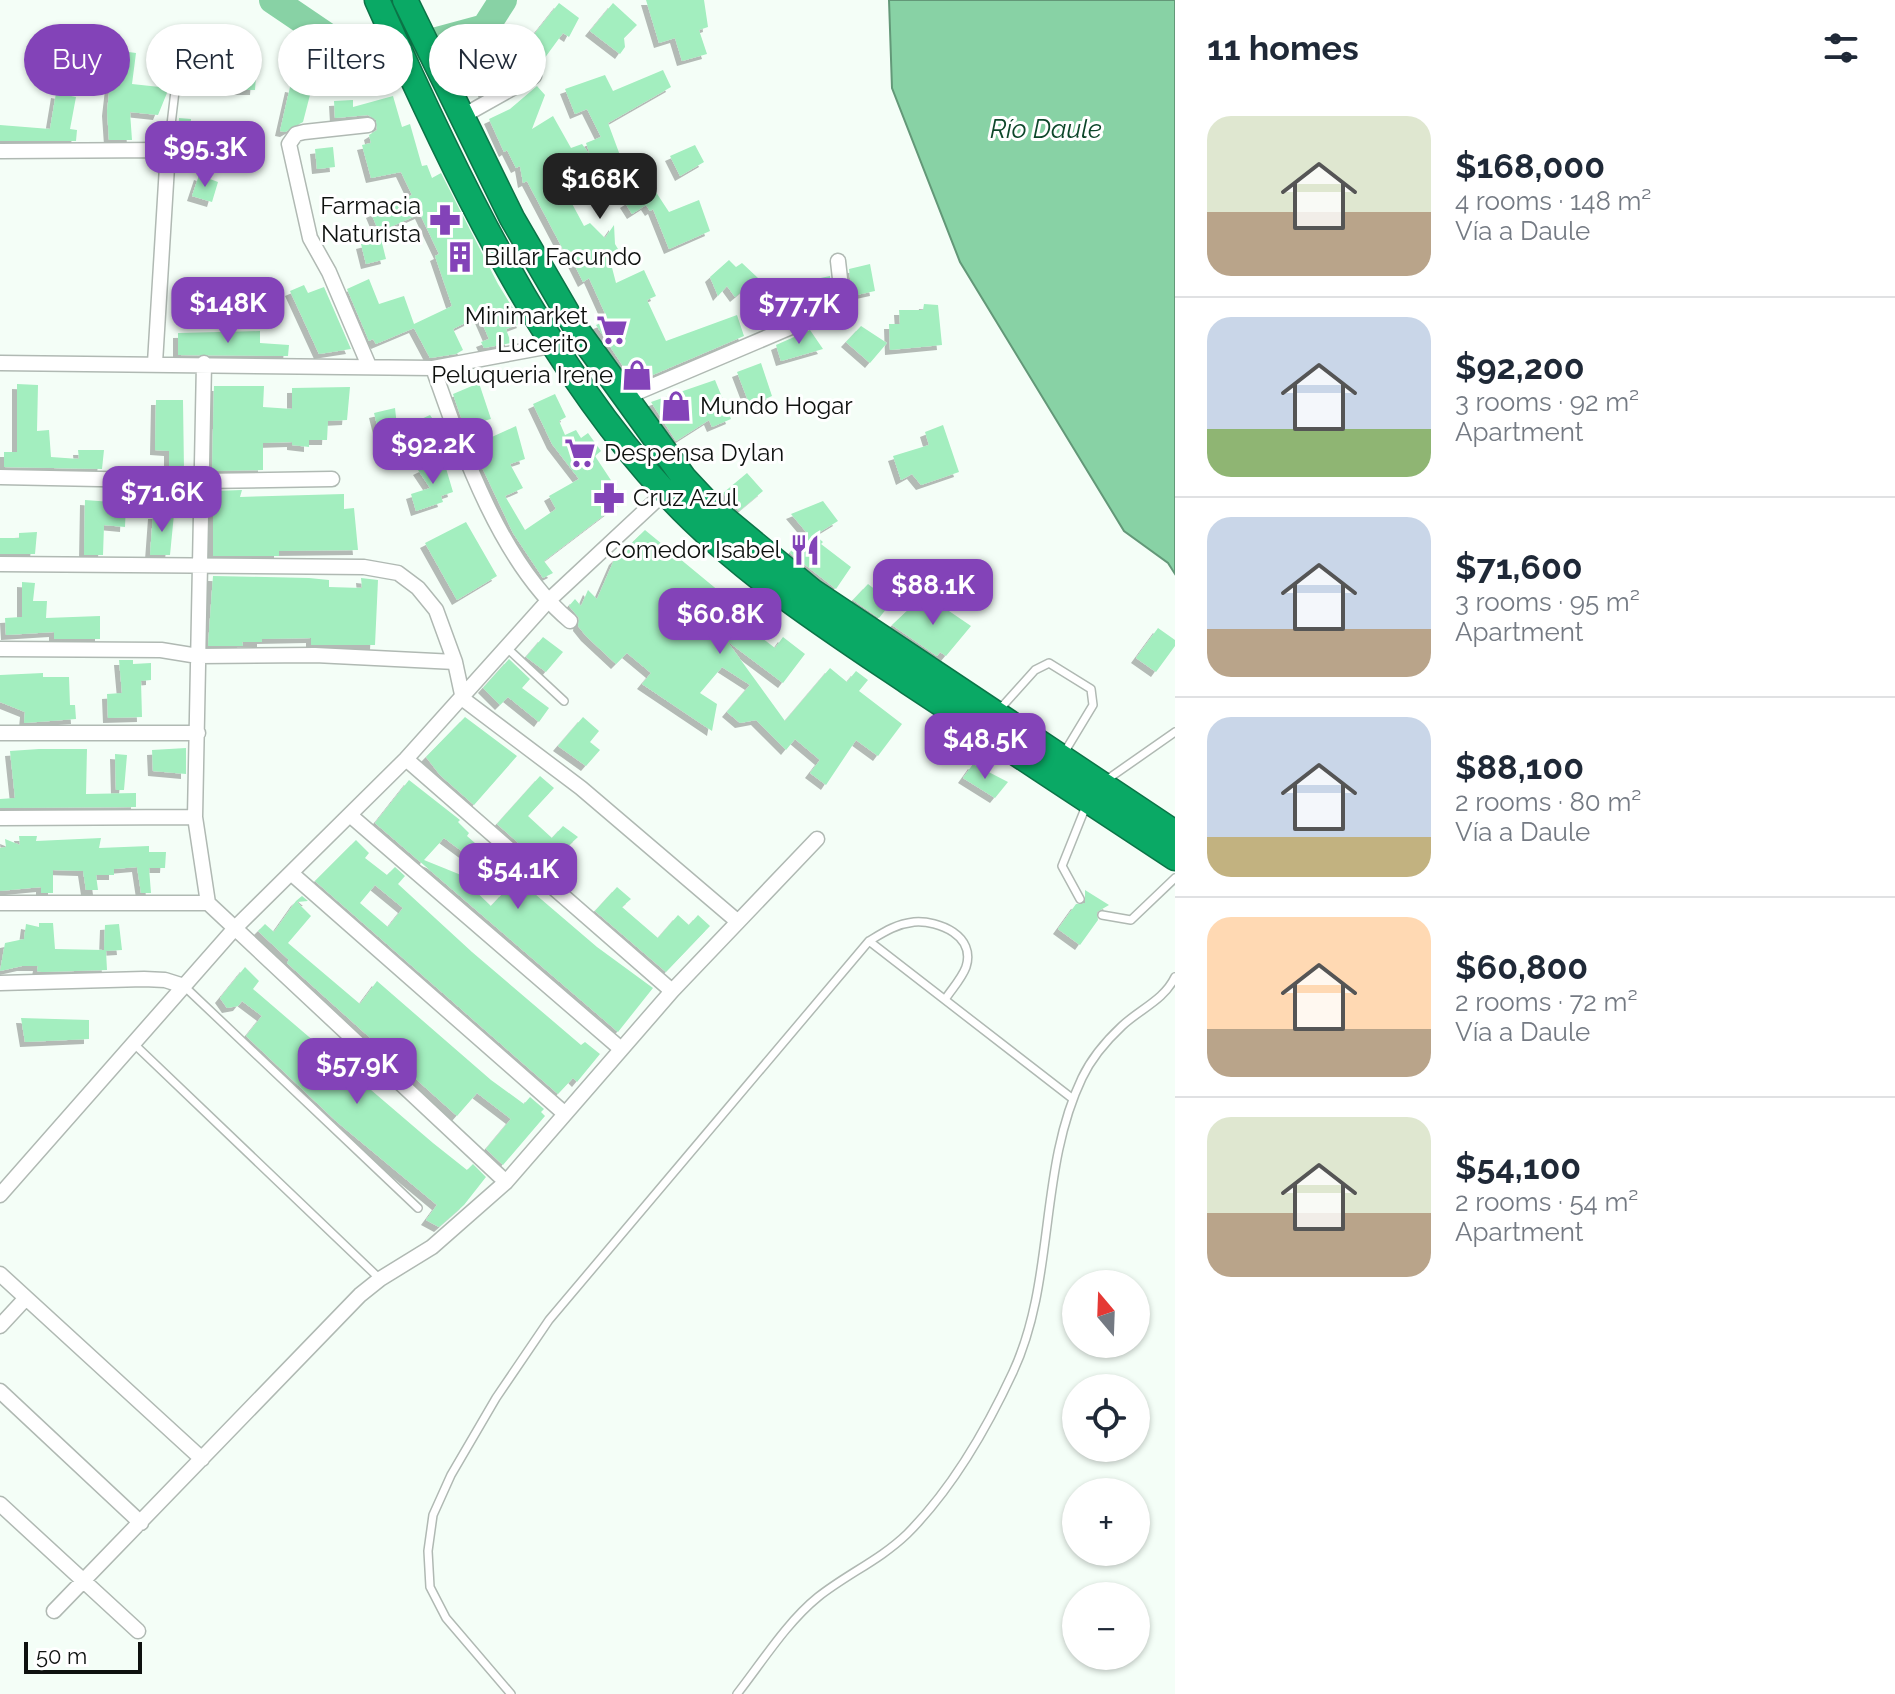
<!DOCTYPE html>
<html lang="en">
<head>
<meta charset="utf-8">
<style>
	body { margin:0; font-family:Raleway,sans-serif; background:#f2f2f3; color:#1f2937; height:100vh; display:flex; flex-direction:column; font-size:30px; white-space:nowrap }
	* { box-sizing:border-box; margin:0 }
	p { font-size:26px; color:#747a83 }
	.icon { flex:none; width:44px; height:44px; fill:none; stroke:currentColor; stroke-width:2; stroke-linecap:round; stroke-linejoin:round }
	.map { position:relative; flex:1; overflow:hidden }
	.side { display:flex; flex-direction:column; background:#fff; width:720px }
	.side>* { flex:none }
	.hud { position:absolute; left:24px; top:24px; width:760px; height:72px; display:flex; gap:16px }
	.needle { width:52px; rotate:341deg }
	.tools { position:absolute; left:1062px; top:1270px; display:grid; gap:16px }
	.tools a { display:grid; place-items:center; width:88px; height:88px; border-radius:50%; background:#fff; box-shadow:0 2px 6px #0004; font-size:40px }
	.scale { position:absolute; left:24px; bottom:20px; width:118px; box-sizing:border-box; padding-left:8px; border:4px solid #0e110f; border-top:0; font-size:22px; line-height:28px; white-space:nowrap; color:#0e110f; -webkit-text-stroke:6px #fff; paint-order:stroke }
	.price { position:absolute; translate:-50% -68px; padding:0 18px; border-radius:16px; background:#8343b8; color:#fff; font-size:26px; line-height:52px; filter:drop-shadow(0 2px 4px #0008) }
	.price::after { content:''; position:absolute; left:50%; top:48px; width:24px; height:18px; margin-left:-12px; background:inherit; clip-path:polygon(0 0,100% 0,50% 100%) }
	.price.selected { background:#222; color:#fff }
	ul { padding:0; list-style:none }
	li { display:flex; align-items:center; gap:24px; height:200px; padding:0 32px }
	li+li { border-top:2px solid #e0e1e3 }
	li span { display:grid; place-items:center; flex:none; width:224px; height:160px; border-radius:24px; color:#555 }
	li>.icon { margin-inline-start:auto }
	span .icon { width:96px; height:96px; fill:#fffc; stroke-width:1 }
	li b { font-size:34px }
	h2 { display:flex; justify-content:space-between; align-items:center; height:96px; padding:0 32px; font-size:34px }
	.chip { padding:0 28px; border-radius:36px; background:#fff; box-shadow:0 2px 6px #0004; font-size:28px; line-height:72px }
	.chip.selected { background:#8343b8; color:#fff }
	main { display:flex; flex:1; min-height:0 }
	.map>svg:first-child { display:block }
	.water { fill:#88d2a5; stroke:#639878; stroke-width:2 }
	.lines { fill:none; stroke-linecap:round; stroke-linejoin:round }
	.river { stroke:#88d2a5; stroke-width:28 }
	.building { fill:#a3eebf; fill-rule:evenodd; filter:url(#shadow) }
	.lane-casing { stroke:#b0b9b3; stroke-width:10 }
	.street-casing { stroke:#b0b9b3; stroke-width:17 }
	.highway-casing { stroke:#0b7447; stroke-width:27 }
	.lane { stroke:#fff; stroke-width:7 }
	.street { stroke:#fff; stroke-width:14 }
	.highway { stroke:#0aa965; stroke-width:24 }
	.labels { text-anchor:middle; stroke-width:6; stroke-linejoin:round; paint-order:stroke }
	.poi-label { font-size:24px; fill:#0e110f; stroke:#fff; text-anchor:end }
	.water-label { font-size:26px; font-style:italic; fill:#0d472a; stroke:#fff }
</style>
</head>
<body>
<main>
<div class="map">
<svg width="1175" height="1694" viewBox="0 0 1175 1694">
	<defs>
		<filter id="shadow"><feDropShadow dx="-5" dy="5" stdDeviation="0" flood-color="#0004"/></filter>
	</defs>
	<rect width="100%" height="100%" fill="#f4fef7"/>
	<path class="water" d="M889,0H1175V574L1168,563L1124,531L960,262L892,88Z"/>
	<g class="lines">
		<path class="river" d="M273,0L363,61L485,28L503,0"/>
	</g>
	<path class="building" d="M646,0H704L708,27L699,30L707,54L682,61L675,38L659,43Z
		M559,3L579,18L569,37L563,33L544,59L484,93L475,76L501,54L535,39L532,37Z
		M613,3L637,25L624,38L625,47L620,54L590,31Z
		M114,50L136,53L132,84L169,88L158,115L130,112L132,140H109L107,111Z
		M220,70L232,73L231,76H256L255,90H235V87L210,82L211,75H219Z
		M663,70L671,87L608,123L621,158L614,161L611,155L592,162L594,166L567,178L574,190L569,198L584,226L590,223L605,238L614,225L615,244L621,254L610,260L616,283L644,270L656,296L647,300L666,341L737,315L744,336L634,383L596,325L608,320L589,278L583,282L570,256L567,257L527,181L523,183L520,166L516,168L507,150L504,152L489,119L510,109L537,86L545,95L532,129L553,116L571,148L582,144L590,155L586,143L601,137L587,109L575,114L565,89L605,75L613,91Z
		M290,87L311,91L303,122L285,132L280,131Z
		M56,93L76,97L70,129L77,130L76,141H0V125L50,129Z
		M393,96L402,127L410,124L422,166L427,165L432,178L441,173L498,284L522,323L506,329L511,343L484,348L481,342L489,339L479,316L453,329L463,350L456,354L430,358L414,328L376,344L373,339L369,341L347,289L369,279L379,304L404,296L414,324L452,306L435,256L439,254L420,214L379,232L371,213L412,195L401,172L371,178L362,145L371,143L369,135L377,130L376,120L368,115L335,118L334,101L353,100V107Z
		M179,118L191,119L189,160L177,159Z
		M695,145L704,162L680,176L670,156Z
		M333,147L335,167L317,169L315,149Z
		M199,175L218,182L212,202L192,196Z
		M646,177L669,212L699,200L710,231L669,249L653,209L650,211L646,205L632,214L625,203L639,194L634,185Z
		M381,239L386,259L366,264L361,244Z
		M729,260L736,267L742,263L758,278L735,297L727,286L718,296L710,277Z
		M870,264L875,291L852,296L849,269Z
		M830,276L832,299L815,306L811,280Z
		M304,285L308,293L324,287L351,349L319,354L290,291Z
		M787,295L799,313L774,323L764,310Z
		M924,304L938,305L942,345L890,350L889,324H900L899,310H923Z
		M861,326L887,343L870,363L846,342Z
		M810,330L823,349L781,361L776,345Z
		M260,331V343L289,345L288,356L178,355V333Z
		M761,363L772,396L750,406L737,372Z
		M715,380L731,419L712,427L709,420L676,441L651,402Z
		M479,383L491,419L464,426L453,394Z
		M17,384L38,385L37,431L49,430L51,457L79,459L78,450H104L102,469L4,467V452H17Z
		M214,386H264L263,407L292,409V388L350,387L347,420L328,421L327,440H309V447L292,445V442L263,443V470L212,471Z
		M555,394L566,417L559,421L565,435L576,430L581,438L588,433L601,451L595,456L624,500L544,561L553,573L543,578L513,533L472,446L516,426L525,459L510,464L523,488L505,496L525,530L556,509L549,496L579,479L552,444L533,404Z
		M156,400H183L184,471L169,470V451L155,450Z
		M395,408L397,426L378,429L374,413Z
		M430,415L440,430L414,445L406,426Z
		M943,425L959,472L921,485L912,474L901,480L893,456L929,445L925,432Z
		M443,458L453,492L441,496L443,502L416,511L411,494L430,488L418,470Z
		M747,473L763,491L739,511L723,493Z
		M242,490L240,497L344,494V509L354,508L358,550L279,551V556H213V491Z
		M85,500L126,503L125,527L104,525L103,555H84Z
		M823,501L838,521L815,535L823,542L821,544L851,567L836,589L790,553L807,533L791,514Z
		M153,514H174L170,555H150Z
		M466,522L497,576L457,600L425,543Z
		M645,530L754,620L748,627L775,648L783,637L805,654L783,683L727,641L785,721L830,668L847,682L856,671L868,680L859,691L902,724L878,756L856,740L826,785L810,773L820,760L795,739L786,750L756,720L740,723L727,712L750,685L722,667L700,693L717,704L712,731L642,684L651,673L627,653L616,664L586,636L578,626L579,618L569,606L575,599L581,606L588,590L597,599L614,560Z
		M37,532L35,554H0V538H19V533Z
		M213,576L309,578L329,580V587L362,588L361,578L378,580L375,645H311V638L262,639V642H242L243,646H208Z
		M22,582L35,583L33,601H47L46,618L100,616V639H54V632L6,635L5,618L22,617Z
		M868,584L881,594L876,600L887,608L879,618L853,600Z
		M927,596L971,626L946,656L940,652L937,656L892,625L911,607L919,609Z
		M1158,628L1175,640V646L1156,672L1136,658Z
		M543,637L563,652L546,672L526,657Z
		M509,659L530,679L522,688L549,708L539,722L508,697L500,705L483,688Z
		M119,660H133V664L151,663V680L141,681L142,717L108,718L107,694L122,693Z
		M43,673V677H69L70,705H75L76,719L24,723L25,712L0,702V675Z
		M465,717L517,756L474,805L440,775L426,757Z
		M583,717L599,731L590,742L600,750L586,766L558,746Z
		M186,748V774L153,771L152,750Z
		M39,749H87L86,794L136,793V807L0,808V799L15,798L10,751Z
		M115,754L127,755L124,790H116Z
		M973,764L1008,782L995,798L963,778Z
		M540,776L554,788L528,816L552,838L563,826L578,837L566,848L577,859L558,878L497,824Z
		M409,780L460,820L458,822L469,833L467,836L492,858L490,860L505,858L516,868L505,883L444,838L424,860L471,879L467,883L491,906L504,892L522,899L528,888L597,947L653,988L618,1032L375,823Z
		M19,836H37L36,841L101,838L99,848L149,846V852H166L165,868H149L151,893H141L137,867L114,869V875H96L98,890H86L83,871L53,870V893H41V887L0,891V848L6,847L5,839L20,845Z
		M356,840L369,853L365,858L387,875L395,867L405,876L398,884L472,952L581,1045L585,1042L600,1054L577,1082L573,1078L558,1094L315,881ZM375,885L403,908L388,927L360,903Z
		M617,887L631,899L622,907L658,938L678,915L689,925L698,915L710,926L666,972L595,911Z
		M1085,890L1109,905L1097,912L1098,920L1080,945L1058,929L1076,904L1085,903Z
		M302,896L308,901L297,902L311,916L288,943L360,1004L377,981L491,1080L524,1104L530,1097L544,1109L541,1112L545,1116L503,1165L486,1149L511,1119L477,1093L457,1116L287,963L289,960L258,931L265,924L274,932L296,901Z
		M39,923H53L55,949L104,950L105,925L119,924L122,950L106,951L107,970L42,972L37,971L38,966H22L0,971L5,943L24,939L26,924L39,927Z
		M245,967L259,981L253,989L433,1143L467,1170L473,1164L486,1177L464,1205L439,1227L426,1220L437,1205L337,1122L246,1036L262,1016L242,1001L238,1006L227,1008L220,998Z
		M21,1018L89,1020V1039L25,1042Z"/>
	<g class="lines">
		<defs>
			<path id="lane" d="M168,150L182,32
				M507,648L564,701
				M999,710L1035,670L1049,663L1091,689L1093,705L1064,753
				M1105,781L1175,732
				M1080,899L1062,866L1086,806
				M1102,915L1131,920L1175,878
				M869,941L1073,1099
				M184,986L418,1208
				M133,1043L380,1279
				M511,1694L446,1618L430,1587L428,1551L433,1515L451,1475L496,1398L549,1320L869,941C884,932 896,924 914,922C939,920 976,936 966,967C962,978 952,989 946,998
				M737,1694C762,1662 787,1622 818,1597C847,1574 880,1560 907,1534C951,1490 987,1428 1013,1372C1056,1279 1038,1170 1082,1078C1091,1059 1107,1040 1122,1026C1140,1009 1164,1000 1175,977"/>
			<path id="street" d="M461,117L534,76
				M368,125L304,132L296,134L289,144L310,238L329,272L369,366
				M0,151L168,150L155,363
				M0,363L433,368L556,345
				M204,363L195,817L208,903L506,1182
				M433,368C462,451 501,564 570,621
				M624,398L843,305L838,261
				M0,477L199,481L332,479
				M0,564L364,567L398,573L418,588L436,610L455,662L463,699L581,788L737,921
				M0,649L161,650L198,656L315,655L455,662
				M0,733H198
				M406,759L672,991
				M351,816L621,1049
				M0,818L195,817
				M291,873L564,1113
				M0,903H208
				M0,983L144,979L165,980L184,986
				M0,1195L235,928L406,759L547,602L665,492
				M0,1274L202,1459
				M0,1326L26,1298
				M0,1391L141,1523
				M0,1504L138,1631
				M54,1611L360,1295L380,1279L432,1247L506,1182L672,991L817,839"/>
			<path id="highway" d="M377,0C450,165 542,360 666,493C736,569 823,625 908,682C997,741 1086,799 1175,858
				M405,0L512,218L579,333L684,478L714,510L812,591L1175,833"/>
		</defs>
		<use href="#lane" class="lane-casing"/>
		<use href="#street" class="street-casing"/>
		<use href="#highway" class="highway-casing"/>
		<use href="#lane" class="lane"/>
		<use href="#street" class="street"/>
		<use href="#highway" class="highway"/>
	</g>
	<defs>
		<symbol id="pharmacy-bare" viewBox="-9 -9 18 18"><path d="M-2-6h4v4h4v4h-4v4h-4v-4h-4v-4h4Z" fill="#8343b8" stroke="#fff" stroke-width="2.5" paint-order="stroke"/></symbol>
		<symbol id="building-bare" viewBox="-9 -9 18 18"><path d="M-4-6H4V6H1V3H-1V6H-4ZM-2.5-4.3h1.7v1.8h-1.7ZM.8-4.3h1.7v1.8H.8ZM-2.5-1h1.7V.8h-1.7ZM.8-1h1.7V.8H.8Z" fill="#8343b8" stroke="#fff" stroke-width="2.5" paint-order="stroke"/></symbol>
		<symbol id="supermarket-bare" viewBox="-9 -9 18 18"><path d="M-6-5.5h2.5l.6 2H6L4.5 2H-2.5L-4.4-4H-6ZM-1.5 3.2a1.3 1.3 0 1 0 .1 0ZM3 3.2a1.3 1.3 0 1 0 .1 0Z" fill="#8343b8" stroke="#fff" stroke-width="2.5" paint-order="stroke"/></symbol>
		<symbol id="shop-bare" viewBox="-9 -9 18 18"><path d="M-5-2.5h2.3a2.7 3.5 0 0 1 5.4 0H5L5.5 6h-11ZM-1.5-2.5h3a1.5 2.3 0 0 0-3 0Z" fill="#8343b8" stroke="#fff" stroke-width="2.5" paint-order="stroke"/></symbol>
		<symbol id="restaurant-bare" viewBox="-9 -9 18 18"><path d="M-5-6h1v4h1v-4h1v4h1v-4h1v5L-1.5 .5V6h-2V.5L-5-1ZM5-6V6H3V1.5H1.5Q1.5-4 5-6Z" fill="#8343b8" stroke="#fff" stroke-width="2.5" paint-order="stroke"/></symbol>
	</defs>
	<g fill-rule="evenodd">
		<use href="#pharmacy-bare" x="423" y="198" width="44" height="44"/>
		<use href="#building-bare" x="438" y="235" width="44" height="44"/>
		<use href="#supermarket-bare" x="590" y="308" width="44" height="44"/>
		<use href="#shop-bare" x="615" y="353" width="44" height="44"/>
		<use href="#shop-bare" x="654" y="384" width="44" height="44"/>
		<use href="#supermarket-bare" x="558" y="431" width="44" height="44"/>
		<use href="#pharmacy-bare" x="587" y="476" width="44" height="44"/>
		<use href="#restaurant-bare" x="783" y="528" width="44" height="44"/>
	</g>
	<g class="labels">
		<g class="poi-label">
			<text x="421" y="214">Farmacia<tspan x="421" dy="28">Naturista</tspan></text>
			<text x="484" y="265" text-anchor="start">Billar Facundo</text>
			<text x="588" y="324">Minimarket<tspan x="588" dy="28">Lucerito</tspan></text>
			<text x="613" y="383">Peluqueria Irene</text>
			<text x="700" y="414" text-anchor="start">Mundo Hogar</text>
			<text x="604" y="461" text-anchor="start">Despensa Dylan</text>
			<text x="633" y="506" text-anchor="start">Cruz Azul</text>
			<text x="781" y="558">Comedor Isabel</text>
		</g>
		<g class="water-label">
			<text x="1046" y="138">Río Daule</text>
		</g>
	</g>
</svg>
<div class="tools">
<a><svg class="needle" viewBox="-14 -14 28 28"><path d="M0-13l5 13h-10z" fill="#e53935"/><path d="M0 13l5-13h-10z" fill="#747a83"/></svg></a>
<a><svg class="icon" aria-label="locate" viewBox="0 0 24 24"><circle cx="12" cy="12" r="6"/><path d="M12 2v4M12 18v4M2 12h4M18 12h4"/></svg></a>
<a>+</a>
<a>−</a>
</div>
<div class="scale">50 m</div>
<b class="price" style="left:205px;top:189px">$95.3K</b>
<b class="price selected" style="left:600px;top:221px">$168K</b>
<b class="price" style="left:228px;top:345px">$148K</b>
<b class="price" style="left:799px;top:346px">$77.7K</b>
<b class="price" style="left:433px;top:486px">$92.2K</b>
<b class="price" style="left:162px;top:534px">$71.6K</b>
<b class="price" style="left:933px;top:627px">$88.1K</b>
<b class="price" style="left:720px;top:656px">$60.8K</b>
<b class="price" style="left:985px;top:781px">$48.5K</b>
<b class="price" style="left:518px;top:911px">$54.1K</b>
<b class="price" style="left:357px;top:1106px">$57.9K</b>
<div class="hud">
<a class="chip selected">Buy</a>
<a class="chip">Rent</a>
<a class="chip">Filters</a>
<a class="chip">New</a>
</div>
</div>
<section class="side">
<h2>11 homes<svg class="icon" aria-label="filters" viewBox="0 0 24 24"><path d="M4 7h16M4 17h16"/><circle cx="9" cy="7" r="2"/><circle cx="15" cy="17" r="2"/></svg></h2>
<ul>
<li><span style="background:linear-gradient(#dfe7d0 60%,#b9a48a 0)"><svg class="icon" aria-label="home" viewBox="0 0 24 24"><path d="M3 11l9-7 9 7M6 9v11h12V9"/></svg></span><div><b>$168,000</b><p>4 rooms · 148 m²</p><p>Vía a Daule</p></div></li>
<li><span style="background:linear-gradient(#c9d6e8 70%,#8fb573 0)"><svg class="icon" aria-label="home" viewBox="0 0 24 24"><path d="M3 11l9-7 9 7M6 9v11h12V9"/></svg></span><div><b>$92,200</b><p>3 rooms · 92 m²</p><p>Apartment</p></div></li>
<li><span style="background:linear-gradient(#c9d6e8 70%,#b9a48a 0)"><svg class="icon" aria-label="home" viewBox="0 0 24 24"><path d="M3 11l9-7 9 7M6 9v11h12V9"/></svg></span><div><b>$71,600</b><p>3 rooms · 95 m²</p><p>Apartment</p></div></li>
<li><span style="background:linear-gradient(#c9d6e8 75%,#c2b280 0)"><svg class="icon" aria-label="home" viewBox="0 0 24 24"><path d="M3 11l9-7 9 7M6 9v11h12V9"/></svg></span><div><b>$88,100</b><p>2 rooms · 80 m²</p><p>Vía a Daule</p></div></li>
<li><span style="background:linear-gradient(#ffd9b3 70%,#b9a48a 0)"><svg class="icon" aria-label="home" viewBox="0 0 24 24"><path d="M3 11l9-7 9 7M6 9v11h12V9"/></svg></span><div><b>$60,800</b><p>2 rooms · 72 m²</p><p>Vía a Daule</p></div></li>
<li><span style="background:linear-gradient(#dfe7d0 60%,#b9a48a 0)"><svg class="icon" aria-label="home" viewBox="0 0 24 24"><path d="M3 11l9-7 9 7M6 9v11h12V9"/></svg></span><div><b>$54,100</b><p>2 rooms · 54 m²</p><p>Apartment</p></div></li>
</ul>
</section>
</main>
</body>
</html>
